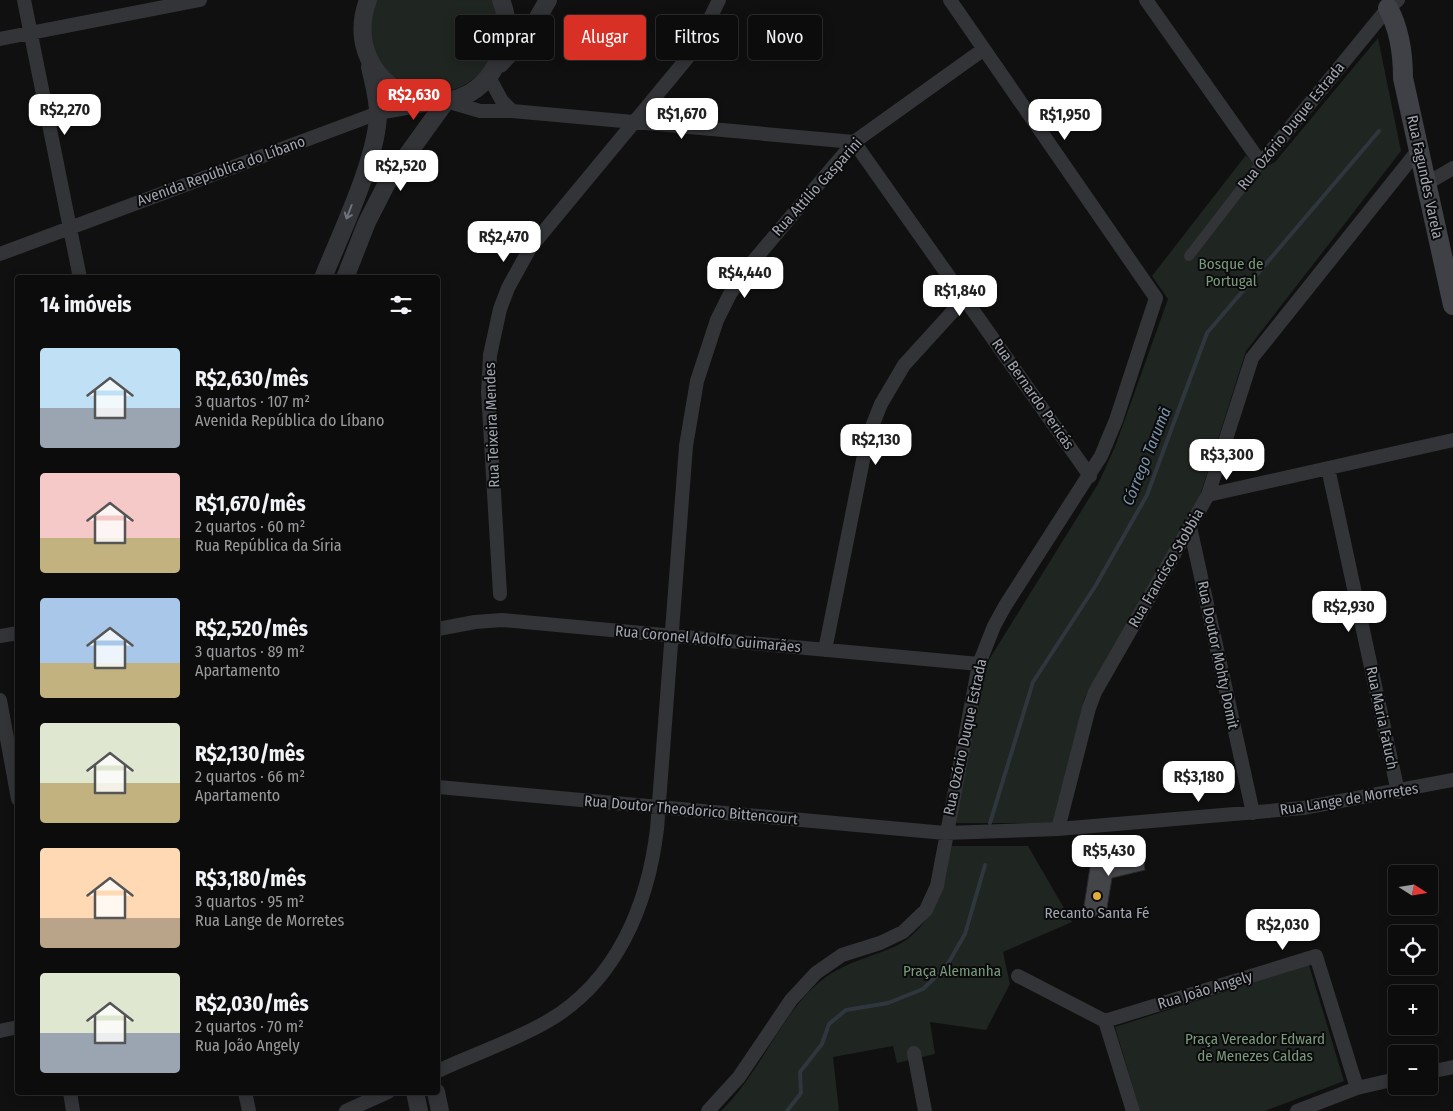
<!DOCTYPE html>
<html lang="pt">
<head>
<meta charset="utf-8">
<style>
	body { margin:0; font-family:"Fira Sans Condensed",sans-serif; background:#151516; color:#f1f3f6; height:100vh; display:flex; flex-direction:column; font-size:19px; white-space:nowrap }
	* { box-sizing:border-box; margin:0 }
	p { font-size:16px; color:#9a9b9d }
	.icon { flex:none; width:28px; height:28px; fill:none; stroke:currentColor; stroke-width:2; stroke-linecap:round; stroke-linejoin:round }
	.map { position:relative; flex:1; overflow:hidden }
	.drawer { position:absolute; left:15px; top:275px; width:425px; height:820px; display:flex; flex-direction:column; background:#0c0c0d; border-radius:5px; box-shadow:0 2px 12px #0003,0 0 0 1px #2c2c2e }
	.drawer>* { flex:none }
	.hud { position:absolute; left:455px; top:15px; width:475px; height:45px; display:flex; gap:10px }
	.needle { width:32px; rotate:102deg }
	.buttons { position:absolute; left:1388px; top:865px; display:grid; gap:10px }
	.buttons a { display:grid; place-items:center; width:50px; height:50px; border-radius:5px; background:#0c0c0d; box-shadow:0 2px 12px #0003,0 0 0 1px #2c2c2e; font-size:25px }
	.price { position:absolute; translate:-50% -42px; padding:0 11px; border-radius:10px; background:#fff; color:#222; font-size:16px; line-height:32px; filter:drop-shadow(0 1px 2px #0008) }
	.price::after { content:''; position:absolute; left:50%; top:30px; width:15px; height:11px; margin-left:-8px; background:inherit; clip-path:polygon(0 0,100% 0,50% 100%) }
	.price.on { background:#d93025; color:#fff }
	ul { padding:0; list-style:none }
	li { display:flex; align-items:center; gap:15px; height:125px; padding:0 25px }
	li span { display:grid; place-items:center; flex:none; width:140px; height:100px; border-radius:5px; color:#555 }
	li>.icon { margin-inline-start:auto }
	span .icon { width:60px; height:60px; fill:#fffc; stroke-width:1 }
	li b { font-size:21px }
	h2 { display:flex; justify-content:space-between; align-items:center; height:60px; padding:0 25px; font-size:21px }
	.chip { padding:0 18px; border-radius:5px; background:#0c0c0d; box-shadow:0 2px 12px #0003,0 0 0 1px #2c2c2e; font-size:18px; line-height:45px }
	.chip.on { background:#d93025; color:#fff }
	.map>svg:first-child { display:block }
	.green { fill:#1f2520 }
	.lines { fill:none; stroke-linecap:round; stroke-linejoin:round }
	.stream { stroke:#2f363d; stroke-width:4 }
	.building { fill:#444549; stroke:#2a2a2d }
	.pedestrian { stroke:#333438; stroke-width:10 }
	.minor { stroke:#333438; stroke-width:14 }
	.tertiary { stroke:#333438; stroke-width:18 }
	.secondary { stroke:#3f4146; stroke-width:20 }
	.oneway { stroke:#70737b }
	.poi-dot { fill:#e1ac38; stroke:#0b0b0c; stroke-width:2 }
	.labels { text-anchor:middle; stroke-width:4; stroke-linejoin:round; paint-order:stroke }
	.street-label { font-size:15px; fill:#a2a6b1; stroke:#0b0b0c }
	.park-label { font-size:15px; fill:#7b9a7d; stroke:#0b0b0c }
	.poi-label { font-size:15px; fill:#a2a6b1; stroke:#0b0b0c }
	.water-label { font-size:16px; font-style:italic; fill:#7b93aa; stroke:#0b0b0c }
</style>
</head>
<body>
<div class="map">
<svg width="1453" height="1111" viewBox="0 0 1453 1111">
	<rect width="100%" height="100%" fill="#101011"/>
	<path class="green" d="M375,0H493C495,8 499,18 499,26C499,98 399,121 375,52C373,47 369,39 369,34C368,23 373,10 375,0Z
		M1378,38L1401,151L1246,351L1199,499L1085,697L1053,823H953L987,663L1098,484L1115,447L1168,299L1152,276L1246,155L1253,164L1265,167L1275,162Z
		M950,846H1028L1072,922L1003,952L1010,984L986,1030L930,1022L935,1054L897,1063L893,1046L833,1057L839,1111H721C756,1077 774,1031 804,997C835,963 857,963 896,946C919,936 939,904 945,880C948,870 948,857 950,846Z
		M1309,965L1344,1081L1265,1111H1140L1115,1027Z"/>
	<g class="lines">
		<path class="stream" d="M990,823L1033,682L1096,585L1147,495L1207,333L1379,131
			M787,1111L801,1093L800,1072L822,1044L829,1024L846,1010L888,1003L923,989L946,967L965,934L985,865"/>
	</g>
	<path class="building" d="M1142,847L1145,870L1112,878L1106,914L1082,919L1092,854Z"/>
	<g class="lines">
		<path class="pedestrian" d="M1189,256L1261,163"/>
		<path class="minor" d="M24,0L80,278
			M1146,0L1261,163L1388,8L1398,0
			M0,39L200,0
			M489,77L502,101L512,111
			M1426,184L1453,168
			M0,254L378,113L446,101L480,111H512L854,142L1090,476
			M1328,468L1398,792
			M1208,495L1453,440
			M1190,527L1253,813
			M500,594L488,392L490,355L500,309L508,288L530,248L684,62L696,47L719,0
			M438,629L475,622L502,620L979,664
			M0,636L18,633
			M825,650L863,460L873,424L881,404L904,365L965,298
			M0,700L18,799
			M438,787L945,833L1058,829L1303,808L1453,780
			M1058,829L1089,708L1095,692L1208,495L1252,358L1419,149
			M1018,976L1105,1021L1133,1111
			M1105,1021L1316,956L1357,1088
			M0,1031L18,1027
			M914,1053L925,1111
			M438,1071C474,1054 514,1041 548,1021C617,981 648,904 657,829L686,446L697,381L717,320L730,294L750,265L854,142L984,49
			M1429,1072L1453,1067
			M70,1092L73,1111
			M245,1092L249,1111
			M346,1111L388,1092
			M708,1111L739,1077L791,1000L816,973L842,955L880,943L903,932L926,910L937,886L979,664L994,626L1005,606L1101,456L1116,420L1156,298L950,0
			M1297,1111L1357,1088L1396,1079"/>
		<path class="tertiary" d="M368,0C335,90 461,144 499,59C508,41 509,19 501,0
			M500,64L529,33L548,0
			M323,278C340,235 378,157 378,113C378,98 373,81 370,67
			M345,278L367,222L387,183L446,101
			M415,1092L419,1111
			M436,1092L440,1111"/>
		<path class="secondary" d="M1388,8C1400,30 1403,53 1403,78L1453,305"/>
	</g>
	<defs><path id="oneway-shaft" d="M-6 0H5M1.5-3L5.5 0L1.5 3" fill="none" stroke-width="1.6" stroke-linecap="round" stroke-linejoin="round" transform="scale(1.25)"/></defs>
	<use class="oneway" href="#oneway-shaft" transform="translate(349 212) rotate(111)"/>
	<circle class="poi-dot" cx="1097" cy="896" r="5"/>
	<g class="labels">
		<g class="street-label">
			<text transform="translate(1291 126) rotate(-51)" y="5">Rua Ozório Duque Estrada</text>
			<text transform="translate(221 171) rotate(-20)" y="5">Avenida República do Líbano</text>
			<text transform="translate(1425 177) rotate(78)" y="5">Rua Fagundes Varela</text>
			<text transform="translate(817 187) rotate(-48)" y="5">Rua Attílio Gasparini</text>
			<text transform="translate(1033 394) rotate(55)" y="5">Rua Bernardo Pericás</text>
			<text transform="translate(492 425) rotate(-92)" y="5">Rua Teixeira Mendes</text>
			<text transform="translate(1166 568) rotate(-60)" y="5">Rua Francisco Stobbia</text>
			<text transform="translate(708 639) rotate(5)" y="5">Rua Coronel Adolfo Guimarães</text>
			<text transform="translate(1218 655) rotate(78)" y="5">Rua Doutor Mohty Domit</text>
			<text transform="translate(1382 718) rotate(78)" y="5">Rua Maria Fatuch</text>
			<text transform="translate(965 737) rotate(-78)" y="5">Rua Ozório Duque Estrada</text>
			<text transform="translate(1349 799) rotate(-9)" y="5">Rua Lange de Morretes</text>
			<text transform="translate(691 810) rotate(5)" y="5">Rua Doutor Theodorico Bittencourt</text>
			<text transform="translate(1205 990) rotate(-17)" y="5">Rua João Angely</text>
		</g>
		<g class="park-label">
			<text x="1231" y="269">Bosque de<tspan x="1231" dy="17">Portugal</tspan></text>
			<text x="952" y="976">Praça Alemanha</text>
			<text x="1255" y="1044">Praça Vereador Edward<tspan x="1255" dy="17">de Menezes Caldas</tspan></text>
		</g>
		<g class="poi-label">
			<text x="1097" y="918">Recanto Santa Fé</text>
		</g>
		<g class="water-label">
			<text transform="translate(1146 456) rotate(-68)" y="6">Córrego Tarumã</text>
		</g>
	</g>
</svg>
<div class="buttons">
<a><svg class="needle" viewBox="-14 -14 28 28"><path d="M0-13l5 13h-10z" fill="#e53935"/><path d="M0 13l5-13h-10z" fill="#9a9b9d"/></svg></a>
<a><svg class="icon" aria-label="locate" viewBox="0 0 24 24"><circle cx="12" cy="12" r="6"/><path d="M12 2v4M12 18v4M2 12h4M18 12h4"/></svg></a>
<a>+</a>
<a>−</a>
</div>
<b class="price on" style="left:414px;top:121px">R$2,630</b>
<b class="price" style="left:65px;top:136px">R$2,270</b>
<b class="price" style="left:682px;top:140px">R$1,670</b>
<b class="price" style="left:1065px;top:141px">R$1,950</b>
<b class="price" style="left:401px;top:192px">R$2,520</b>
<b class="price" style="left:504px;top:263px">R$2,470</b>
<b class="price" style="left:745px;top:299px">R$4,440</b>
<b class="price" style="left:960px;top:317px">R$1,840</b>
<b class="price" style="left:876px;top:466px">R$2,130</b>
<b class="price" style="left:1227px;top:481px">R$3,300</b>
<b class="price" style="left:1349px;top:633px">R$2,930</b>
<b class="price" style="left:1199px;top:803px">R$3,180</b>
<b class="price" style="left:1109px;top:877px">R$5,430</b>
<b class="price" style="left:1283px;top:951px">R$2,030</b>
<div class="hud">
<a class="chip">Comprar</a>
<a class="chip on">Alugar</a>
<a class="chip">Filtros</a>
<a class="chip">Novo</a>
</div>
<section class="drawer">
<h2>14 imóveis<svg class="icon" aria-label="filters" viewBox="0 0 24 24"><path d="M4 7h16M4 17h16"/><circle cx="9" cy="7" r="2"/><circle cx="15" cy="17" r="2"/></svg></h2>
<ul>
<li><span style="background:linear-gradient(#bfe0f5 60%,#9aa5b1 0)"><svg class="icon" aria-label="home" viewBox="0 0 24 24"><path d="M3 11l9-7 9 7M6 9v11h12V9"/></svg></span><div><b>R$2,630/mês</b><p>3 quartos · 107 m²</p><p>Avenida República do Líbano</p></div></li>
<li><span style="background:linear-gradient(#f6c9c9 65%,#c2b280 0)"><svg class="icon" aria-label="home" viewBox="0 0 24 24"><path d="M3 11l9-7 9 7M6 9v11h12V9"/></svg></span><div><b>R$1,670/mês</b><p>2 quartos · 60 m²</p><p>Rua República da Síria</p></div></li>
<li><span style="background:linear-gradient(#a9c7e8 65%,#c2b280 0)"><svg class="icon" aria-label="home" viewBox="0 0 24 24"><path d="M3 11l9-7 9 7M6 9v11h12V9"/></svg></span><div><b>R$2,520/mês</b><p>3 quartos · 89 m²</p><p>Apartamento</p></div></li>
<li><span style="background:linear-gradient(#dfe7d0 60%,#c2b280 0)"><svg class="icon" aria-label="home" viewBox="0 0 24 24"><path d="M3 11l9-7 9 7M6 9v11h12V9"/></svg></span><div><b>R$2,130/mês</b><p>2 quartos · 66 m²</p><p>Apartamento</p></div></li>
<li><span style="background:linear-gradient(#ffd9b3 70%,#b9a48a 0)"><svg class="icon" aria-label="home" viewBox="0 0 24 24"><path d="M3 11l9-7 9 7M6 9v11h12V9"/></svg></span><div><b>R$3,180/mês</b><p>3 quartos · 95 m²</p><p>Rua Lange de Morretes</p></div></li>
<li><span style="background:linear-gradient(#dfe7d0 60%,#9aa5b1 0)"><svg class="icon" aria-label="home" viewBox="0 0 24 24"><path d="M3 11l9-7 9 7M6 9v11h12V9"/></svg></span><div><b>R$2,030/mês</b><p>2 quartos · 70 m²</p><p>Rua João Angely</p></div></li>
</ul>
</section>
</div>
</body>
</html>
